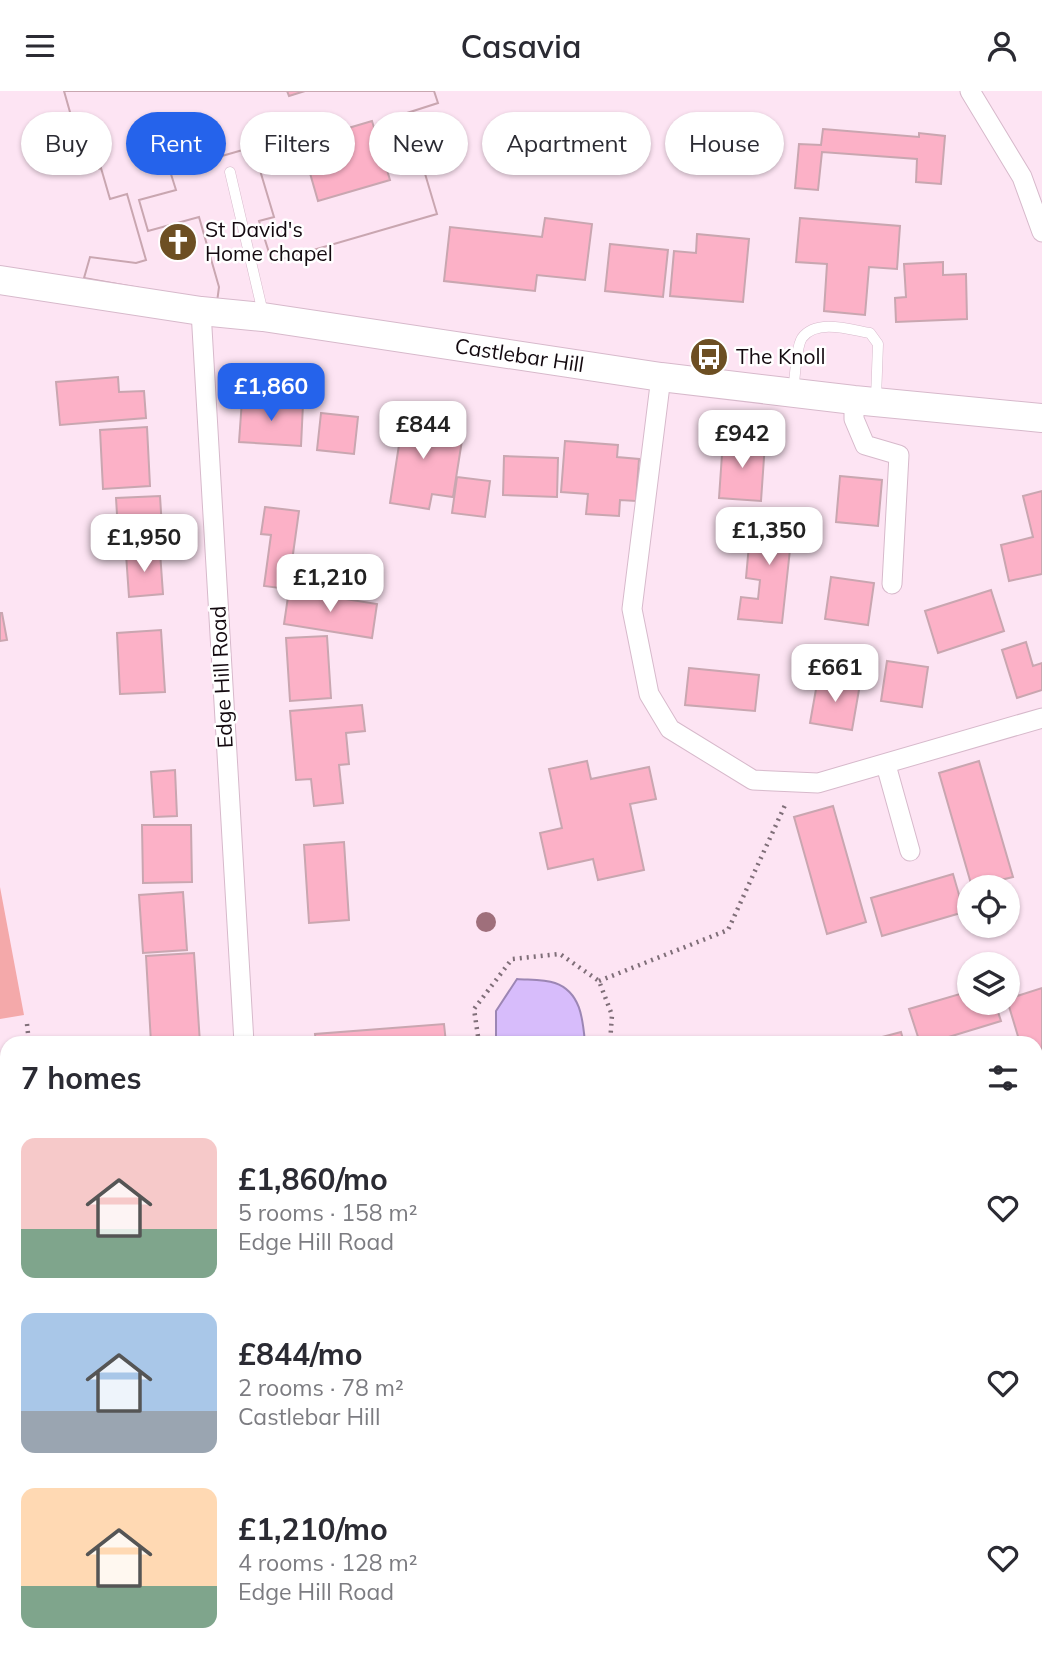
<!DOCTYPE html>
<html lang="en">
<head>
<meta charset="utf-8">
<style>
	body { margin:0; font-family:Mulish,sans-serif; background:#f7f7f7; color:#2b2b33; height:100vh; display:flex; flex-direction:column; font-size:26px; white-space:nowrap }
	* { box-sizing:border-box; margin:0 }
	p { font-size:23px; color:#7c7c81 }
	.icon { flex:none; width:38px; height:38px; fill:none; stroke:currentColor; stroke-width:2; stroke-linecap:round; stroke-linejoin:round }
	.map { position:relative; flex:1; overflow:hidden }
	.panel { position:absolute; left:0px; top:945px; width:1043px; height:625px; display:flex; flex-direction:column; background:#fff; border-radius:21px 21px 0 0; box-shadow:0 2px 5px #0004 }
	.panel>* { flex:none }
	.banner { position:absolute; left:21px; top:21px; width:1001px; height:63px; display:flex; gap:14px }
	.tools { position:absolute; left:957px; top:784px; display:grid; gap:14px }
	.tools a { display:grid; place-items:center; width:63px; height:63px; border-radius:50%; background:#fff; box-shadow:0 2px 5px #0004; font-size:35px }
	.price { position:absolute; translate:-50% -60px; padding:0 16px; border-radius:14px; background:#fff; color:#222; font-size:23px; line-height:46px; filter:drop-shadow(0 2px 4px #0008) }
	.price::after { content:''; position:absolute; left:50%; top:42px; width:21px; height:16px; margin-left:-10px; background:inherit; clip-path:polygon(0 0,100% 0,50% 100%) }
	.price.active { background:#2563eb; color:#fff }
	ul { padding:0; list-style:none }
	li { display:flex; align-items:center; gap:21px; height:175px; padding:0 21px }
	li span { display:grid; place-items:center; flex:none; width:196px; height:140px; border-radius:14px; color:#555 }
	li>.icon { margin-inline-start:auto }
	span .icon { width:84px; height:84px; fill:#fffc; stroke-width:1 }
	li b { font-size:30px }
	h2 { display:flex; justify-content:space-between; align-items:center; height:84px; padding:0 21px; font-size:30px }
	.pill { padding:0 24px; border-radius:32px; background:#fff; box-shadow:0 2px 5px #0004; font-size:24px; line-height:63px }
	.pill.active { background:#2563eb; color:#fff }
	header { display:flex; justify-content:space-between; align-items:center; height:91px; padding:0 21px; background:#fff; font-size:32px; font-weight:600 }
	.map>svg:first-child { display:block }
	.green { fill:#f4a9aa }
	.water { fill:#d7bcfb; stroke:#9c86b4; stroke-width:2 }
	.building { fill:#fcb1c7; stroke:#c9a6b0; stroke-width:2; fill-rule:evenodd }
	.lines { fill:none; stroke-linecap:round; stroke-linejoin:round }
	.lane-casing { stroke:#d7b9cb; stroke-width:11 }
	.street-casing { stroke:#d7b9cb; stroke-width:21 }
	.secondary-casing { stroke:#d7b9cb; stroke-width:30 }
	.path { stroke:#7f6e78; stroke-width:4.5; stroke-dasharray:2 5; stroke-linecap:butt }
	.lane { stroke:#fff; stroke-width:10 }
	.street { stroke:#fff; stroke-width:19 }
	.secondary { stroke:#fff; stroke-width:28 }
	.tree { fill:#9f6f7b }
	.labels { text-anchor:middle; stroke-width:5; stroke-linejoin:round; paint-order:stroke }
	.poi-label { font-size:21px; fill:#13090f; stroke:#fff; text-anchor:start }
	.street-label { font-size:21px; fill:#13090f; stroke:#fff }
</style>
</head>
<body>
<header><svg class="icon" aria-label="menu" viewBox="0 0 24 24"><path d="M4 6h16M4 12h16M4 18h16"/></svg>Casavia<svg class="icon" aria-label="person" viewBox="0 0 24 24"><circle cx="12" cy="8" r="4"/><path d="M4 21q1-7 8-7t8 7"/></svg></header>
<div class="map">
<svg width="1042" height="1569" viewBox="0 0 1042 1569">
	<rect width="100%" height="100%" fill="#fde4f3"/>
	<path class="green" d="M0,796L24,924L0,928Z"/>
	<path class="water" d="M517,888C528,889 544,888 555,892C581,901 583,929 585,952H496V920Z"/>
	<path class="building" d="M64,0H287L289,5L305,0H434L438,12L407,22L413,43L431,38L440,71L423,76L437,123L272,171L259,130L274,126L253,56L170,80L176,99L139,109L148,140L199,126L219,196L217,211L84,187L90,166L136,172L146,169L127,103L110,108L101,77L87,81ZM372,30L390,89L318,110L301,51Z
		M64,0H434L438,12L407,22L413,43L431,38L440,71L423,76L437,123L272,171L259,130L274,126L253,56L170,80L176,99L139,109L148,140L199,126L219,196L217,211L84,187L90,166L136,172L146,169L127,103L110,108L101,77L87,81Z
		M823,38L919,46V42L945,45L941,93L916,91L917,68L822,61L818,99L795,97L799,53L821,54Z
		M545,127L592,133L585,189L537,184L535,200L444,190L450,136L542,146Z
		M800,127L900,135L897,178L869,176L865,224L824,220L827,173L796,171Z
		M697,143L749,148L743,211L670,205L674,160L696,162Z
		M610,153L668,159L663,206L605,200Z
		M943,171V184L966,183L967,228L896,231L895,207L906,206L904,173Z
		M118,286L119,301L144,300L146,327L60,334L56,291Z
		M242,309L303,313L301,355L239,351Z
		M321,322L358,326L354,363L317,359Z
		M401,322L436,327L434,339L463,343L453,406L432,403L429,418L390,412L399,354L385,352L388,331L399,333Z
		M147,336L150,395L103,398L100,339Z
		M723,349L765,352L761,410L719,407Z
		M565,350L618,354L617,366L639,368L636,410L620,409L619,425L586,423L588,403L561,401Z
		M504,365L558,367L557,406L503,404Z
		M840,385L882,389L878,435L836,431Z
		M457,386L490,390L485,426L452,422Z
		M1042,400V483L1009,490L1001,454L1033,446L1023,405Z
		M160,405L163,453L119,456L116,407Z
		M265,416L299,420L292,470L313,473L310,501L264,495L271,444L261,443Z
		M752,418L794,422L782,532L738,528L741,506L758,508L760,489L746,487L749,454L764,456L766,437L750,435Z
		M160,461L163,503L129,506L126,463Z
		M831,486L874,492L868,534L825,528Z
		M289,499L377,513L372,547L284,533Z
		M991,499L1004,540L938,562L925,520Z
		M0,522H2L7,549L0,550Z
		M161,539L165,601L120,603L117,542Z
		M327,545L331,607L290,610L286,547Z
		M1026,551L1033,575L1042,572V599L1017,607L1002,559Z
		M887,570L928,576L922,616L881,610Z
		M689,577L759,584L755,620L685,614Z
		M818,587L860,593L852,639L810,632Z
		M362,614L365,640L346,642L349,673L339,674L343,712L314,715L311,688L296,689L290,620Z
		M587,670L591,688L649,676L656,708L630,713L644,779L598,789L593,768L548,778L540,742L562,737L549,678Z
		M979,670L1013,786L972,796L939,682Z
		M175,679L177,725L154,726L151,681Z
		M833,715L866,831L827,843L794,726Z
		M142,734H191L192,791L143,792Z
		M344,751L349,829L309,832L304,754Z
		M953,783L964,821L882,845L871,807Z
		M183,801L187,859L143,862L139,804Z
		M194,862L200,952H151L146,865Z
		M1042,897V1020L1036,1001V952H1020L1008,912V908Z
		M970,900V912H995L1001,930L929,952H920L909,918Z
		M444,933L446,952H316L315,943Z
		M901,941L904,952H863V951Z
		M7,1045V1144L0,1145V1046Z
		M1042,1097V1137L1036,1139V1099Z
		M1042,1272V1310L1036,1312V1274Z
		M0,1289H7V1355H0Z
		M0,1563H25V1569H0Z"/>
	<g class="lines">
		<defs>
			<path id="lane" d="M230,81L263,222
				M793,301C795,288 796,256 802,247C816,227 852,239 870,242L878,253L876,307"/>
			<path id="street" d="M970,0L1022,86L1042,141
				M201,220L244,952
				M661,286L632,518L649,603L670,638L753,689L818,692L1042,627
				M854,309V328L865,354L899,364L892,493
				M886,674L910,760
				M1036,1060L1042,1058
				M1036,1212L1042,1210
				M0,1246H7
				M1036,1524L1042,1522
				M787,1563L796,1569
				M839,1569L880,1563"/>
			<g id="secondary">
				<path id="s1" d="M0,189L201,220L263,226L661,286L854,309L1042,327"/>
			</g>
		</defs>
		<use href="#lane" class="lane-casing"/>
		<use href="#street" class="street-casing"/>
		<use href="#secondary" class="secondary-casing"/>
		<path class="path" d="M599,890L728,839L786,712
			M27,933L29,952
			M479,952L474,918L512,868L560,863L599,890L612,924L610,952"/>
		<use href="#lane" class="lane"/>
		<use href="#street" class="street"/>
		<use href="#secondary" class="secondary"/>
	</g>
	<circle class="tree" cx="486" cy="831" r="10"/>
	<defs>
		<symbol id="church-disc" viewBox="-11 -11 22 22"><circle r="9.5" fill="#6d4f23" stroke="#fff"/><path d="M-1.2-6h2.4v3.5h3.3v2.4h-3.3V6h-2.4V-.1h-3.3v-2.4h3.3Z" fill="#fff"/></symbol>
		<symbol id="bus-disc" viewBox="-11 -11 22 22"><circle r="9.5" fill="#6d4f23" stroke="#fff"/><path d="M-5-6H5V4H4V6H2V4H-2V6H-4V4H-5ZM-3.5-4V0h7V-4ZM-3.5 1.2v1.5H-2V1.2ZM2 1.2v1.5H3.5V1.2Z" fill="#fff"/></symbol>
	</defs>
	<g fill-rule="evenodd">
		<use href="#church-disc" x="156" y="129" width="44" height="44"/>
		<use href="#bus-disc" x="687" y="244" width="44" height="44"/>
	</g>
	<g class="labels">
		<g class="poi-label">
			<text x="205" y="146">St David's<tspan x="205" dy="24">Home chapel</tspan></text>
			<text x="736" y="273">The Knoll</text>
		</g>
		<g class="street-label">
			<text dy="7" stroke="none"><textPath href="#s1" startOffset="525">Castlebar Hill</textPath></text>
			<text transform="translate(222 586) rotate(-93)" y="7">Edge Hill Road</text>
		</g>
	</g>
</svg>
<div class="tools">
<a><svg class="icon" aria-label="locate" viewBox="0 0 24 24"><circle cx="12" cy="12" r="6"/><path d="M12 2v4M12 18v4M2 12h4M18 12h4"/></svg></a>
<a><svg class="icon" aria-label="layers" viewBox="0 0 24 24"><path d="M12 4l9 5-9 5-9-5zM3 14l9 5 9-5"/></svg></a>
</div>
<b class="price active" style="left:271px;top:332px">£1,860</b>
<b class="price" style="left:423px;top:370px">£844</b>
<b class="price" style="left:742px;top:379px">£942</b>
<b class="price" style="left:769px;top:476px">£1,350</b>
<b class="price" style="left:144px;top:483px">£1,950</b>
<b class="price" style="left:330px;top:523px">£1,210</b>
<b class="price" style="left:835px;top:613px">£661</b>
<div class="banner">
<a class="pill">Buy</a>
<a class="pill active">Rent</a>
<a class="pill">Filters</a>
<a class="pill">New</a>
<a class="pill">Apartment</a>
<a class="pill">House</a>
</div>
<section class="panel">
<h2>7 homes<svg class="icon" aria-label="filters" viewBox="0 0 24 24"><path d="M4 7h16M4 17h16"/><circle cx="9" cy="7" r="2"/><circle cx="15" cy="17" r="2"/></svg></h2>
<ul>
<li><span style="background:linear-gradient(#f6c9c9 65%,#7fa58c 0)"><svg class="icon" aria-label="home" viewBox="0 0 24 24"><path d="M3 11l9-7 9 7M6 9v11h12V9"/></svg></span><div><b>£1,860/mo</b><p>5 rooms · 158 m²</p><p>Edge Hill Road</p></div><svg class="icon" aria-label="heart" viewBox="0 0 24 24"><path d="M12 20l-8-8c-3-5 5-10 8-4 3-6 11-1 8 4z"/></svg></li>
<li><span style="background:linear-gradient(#a9c7e8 70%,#9aa5b1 0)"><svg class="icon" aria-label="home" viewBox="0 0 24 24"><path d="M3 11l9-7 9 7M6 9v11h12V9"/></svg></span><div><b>£844/mo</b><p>2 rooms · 78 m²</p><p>Castlebar Hill</p></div><svg class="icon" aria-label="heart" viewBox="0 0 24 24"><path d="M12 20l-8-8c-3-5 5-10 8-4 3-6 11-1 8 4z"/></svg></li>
<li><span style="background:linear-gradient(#ffd9b3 70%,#7fa58c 0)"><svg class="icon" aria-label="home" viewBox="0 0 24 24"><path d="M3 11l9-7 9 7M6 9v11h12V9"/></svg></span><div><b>£1,210/mo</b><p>4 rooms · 128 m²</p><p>Edge Hill Road</p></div><svg class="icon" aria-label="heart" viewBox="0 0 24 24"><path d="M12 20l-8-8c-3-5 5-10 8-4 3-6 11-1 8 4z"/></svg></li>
</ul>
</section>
</div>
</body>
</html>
